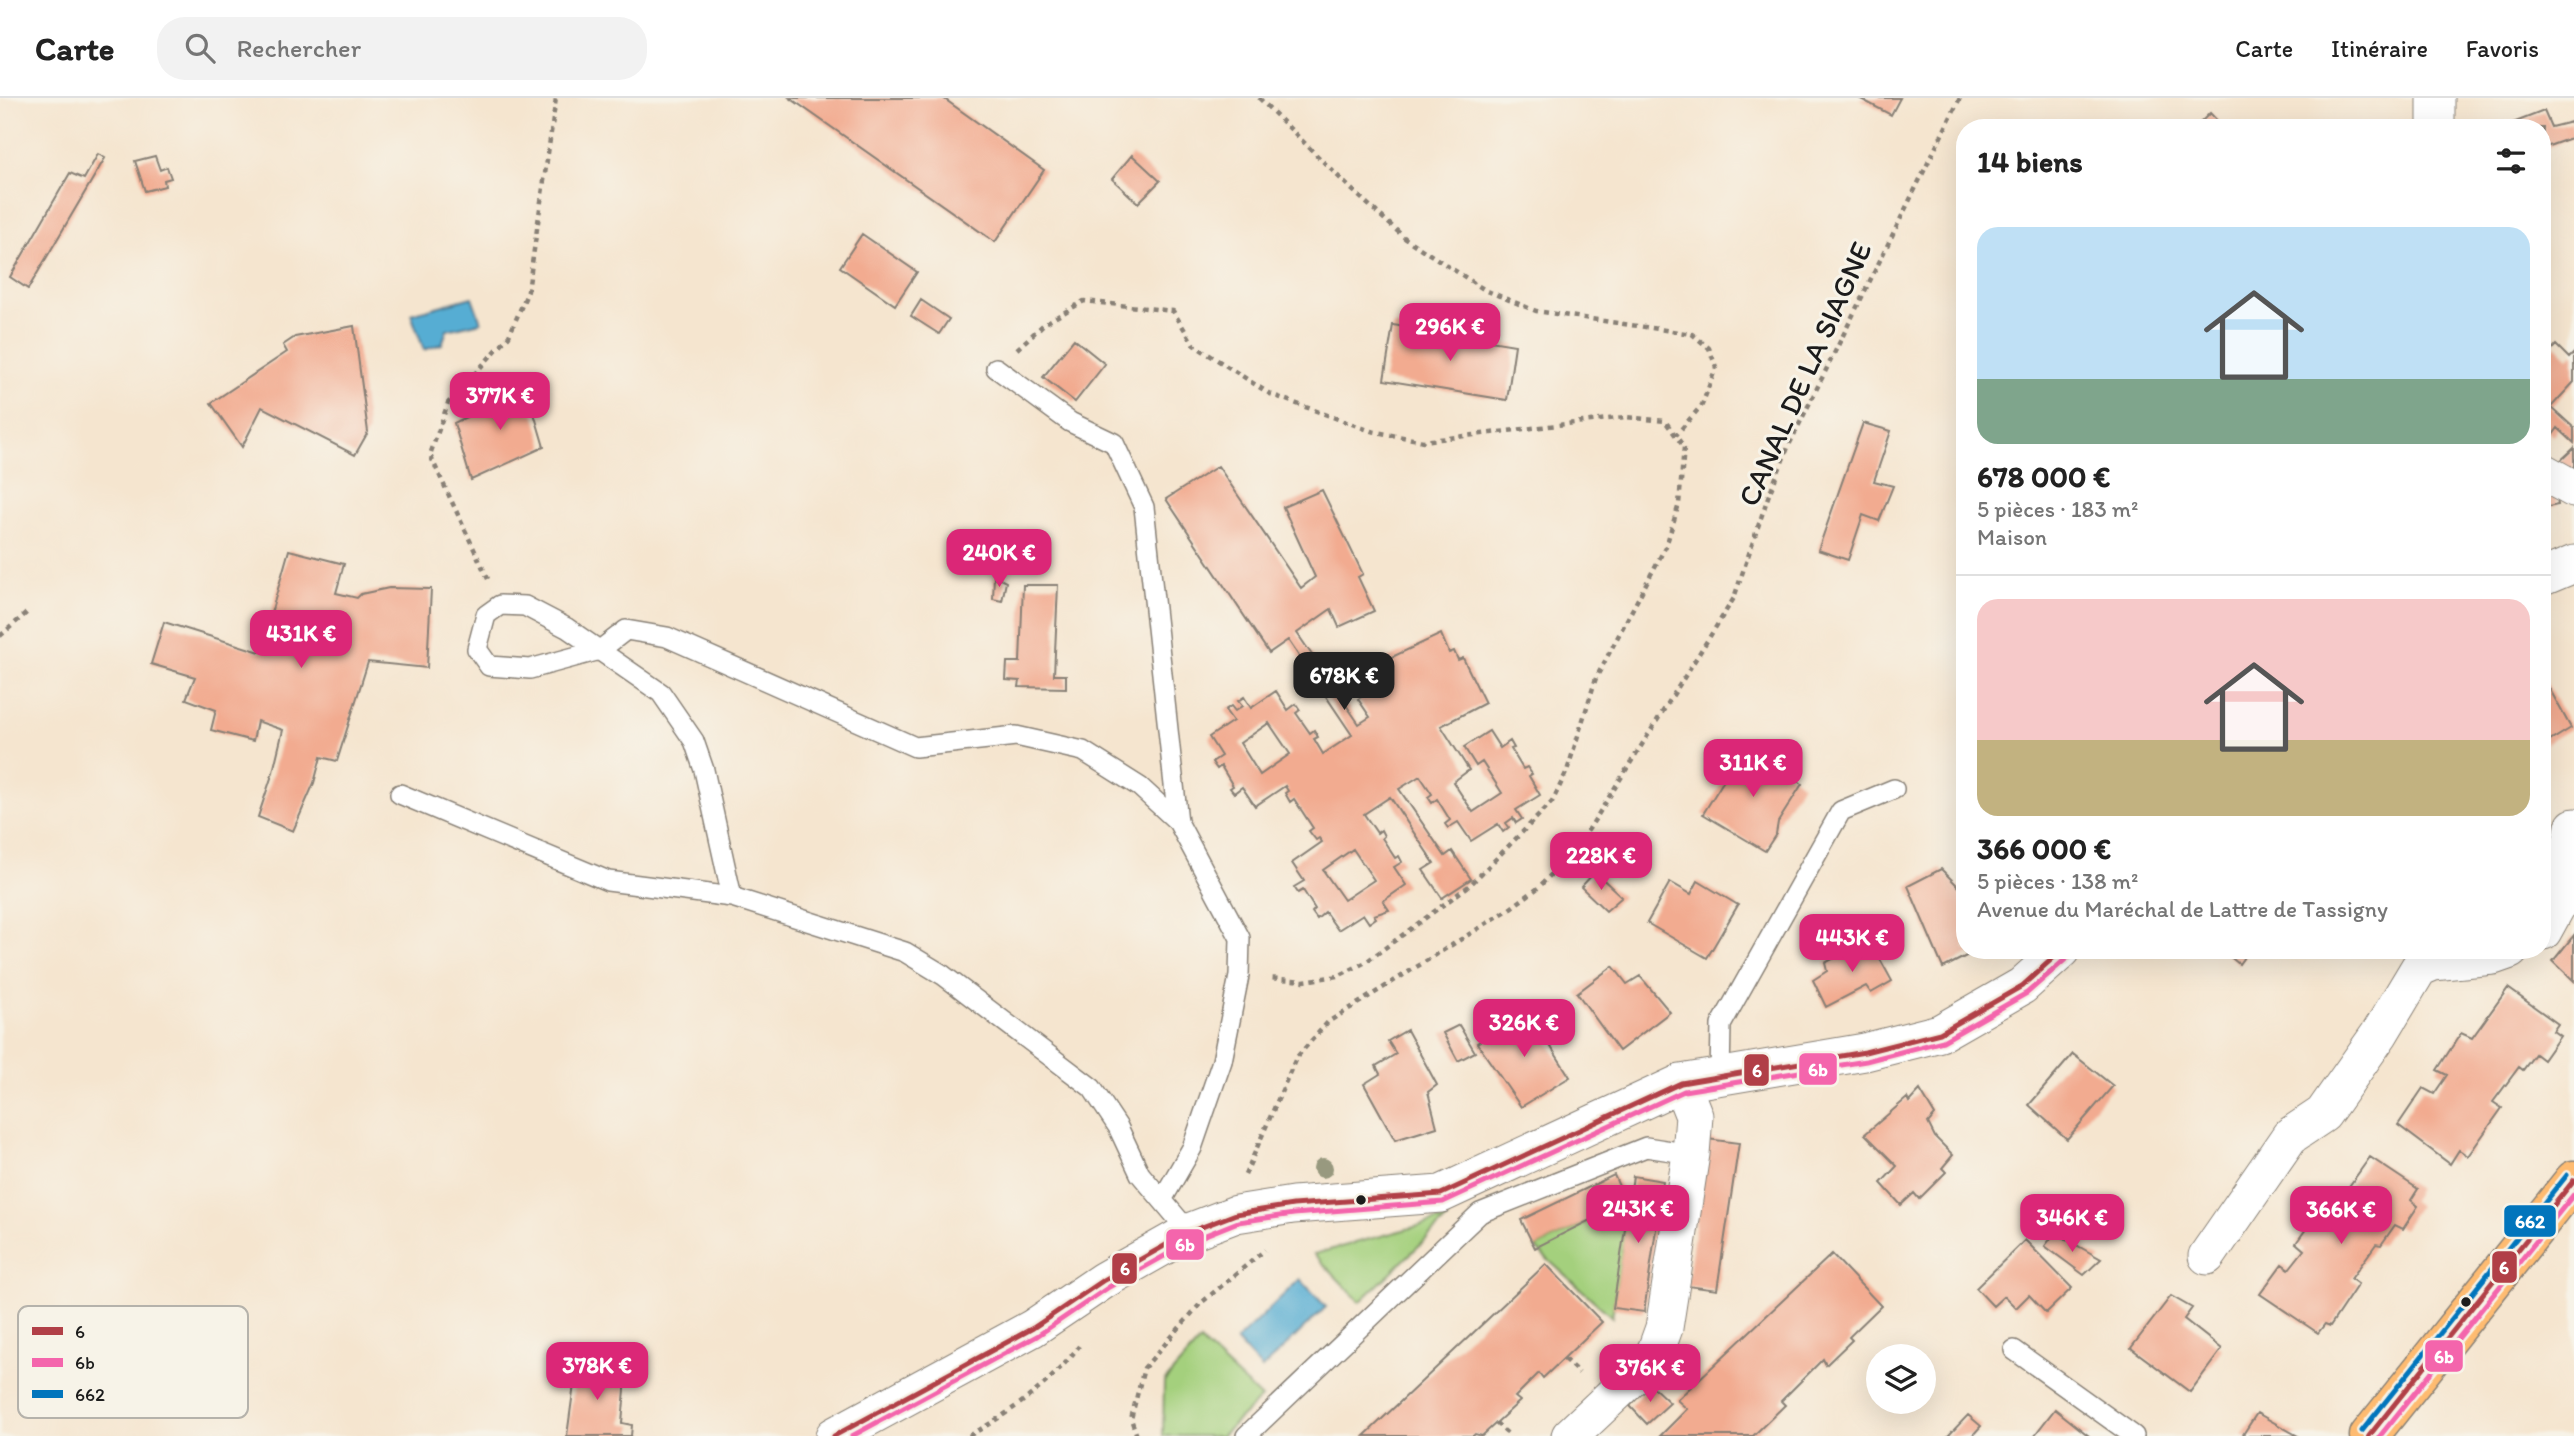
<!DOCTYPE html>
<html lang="fr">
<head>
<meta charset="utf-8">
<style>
	body { margin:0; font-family:Itim,sans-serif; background:#f2f2f2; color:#222; height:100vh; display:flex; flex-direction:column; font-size:26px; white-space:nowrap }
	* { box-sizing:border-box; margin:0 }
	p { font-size:23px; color:#767676 }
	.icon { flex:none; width:38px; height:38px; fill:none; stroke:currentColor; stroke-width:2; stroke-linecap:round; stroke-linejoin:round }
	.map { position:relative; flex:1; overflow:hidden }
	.sheet { position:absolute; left:1956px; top:21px; width:595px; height:840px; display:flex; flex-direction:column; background:#fff; border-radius:28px; box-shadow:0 7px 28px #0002 }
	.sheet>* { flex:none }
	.tools { position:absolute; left:1866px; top:1246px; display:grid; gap:14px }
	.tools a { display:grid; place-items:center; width:70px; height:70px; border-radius:50%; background:#fff; box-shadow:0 7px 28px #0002; font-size:35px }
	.price { position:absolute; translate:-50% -60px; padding:0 16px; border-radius:14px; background:#db2777; color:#fff; font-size:23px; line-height:46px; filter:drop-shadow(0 2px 4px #0008) }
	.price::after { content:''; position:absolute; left:50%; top:42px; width:21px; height:16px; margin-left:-10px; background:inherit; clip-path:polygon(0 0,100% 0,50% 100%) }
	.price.current { background:#222; color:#fff }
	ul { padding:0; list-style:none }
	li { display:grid; align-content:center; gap:14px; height:371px; padding:0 21px }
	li+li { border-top:2px solid #e0e0e0 }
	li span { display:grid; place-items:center; height:217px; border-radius:21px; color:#555 }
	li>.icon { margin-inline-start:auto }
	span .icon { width:126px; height:126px; fill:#fffc; stroke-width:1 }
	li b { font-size:30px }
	h2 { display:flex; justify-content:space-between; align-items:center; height:84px; padding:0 21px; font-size:30px }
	header { display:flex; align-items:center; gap:42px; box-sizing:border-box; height:98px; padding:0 35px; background:#fff; border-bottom:2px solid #e0e0e0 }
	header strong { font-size:33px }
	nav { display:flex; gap:38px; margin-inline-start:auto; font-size:24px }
	.search { width:490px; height:63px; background:#f2f2f2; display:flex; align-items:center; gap:18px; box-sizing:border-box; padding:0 24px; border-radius:28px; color:#767676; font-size:26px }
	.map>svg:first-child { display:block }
	.green { fill:#a4d07d; stroke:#60764c; stroke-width:2 }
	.water { fill:#56add3; stroke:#396478; stroke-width:2 }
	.building { fill:#f2ab90; fill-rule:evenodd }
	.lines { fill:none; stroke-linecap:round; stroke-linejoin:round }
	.service-casing { stroke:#888076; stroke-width:22 }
	.minor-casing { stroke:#888076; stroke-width:39 }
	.primary-casing { stroke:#888076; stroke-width:41 }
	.path { stroke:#888076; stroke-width:4.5; stroke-dasharray:5 5; stroke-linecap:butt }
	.service { stroke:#fff; stroke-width:19 }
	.minor { stroke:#fff; stroke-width:37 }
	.primary { stroke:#febb71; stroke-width:38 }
	.bus-1-casing { stroke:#f7f3e8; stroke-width:10 }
	.bus-2-casing { stroke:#f7f3e8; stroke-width:10 }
	.bus-3-casing { stroke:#f7f3e8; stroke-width:10 }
	.bus-1 { stroke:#b13f47; stroke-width:5 }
	.bus-2 { stroke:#f465ac; stroke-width:5 }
	.bus-3 { stroke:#0275bc; stroke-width:5 }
	.tree { fill:#98997f }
	.bus-dot { fill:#1c1c1c; stroke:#f7f3e8; stroke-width:2.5 }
	.labels { text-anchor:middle; stroke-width:6; stroke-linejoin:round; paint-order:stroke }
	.street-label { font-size:30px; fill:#1c1c1c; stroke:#f7f3e8 }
	.key { fill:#f7f3e8; stroke:#b5b2ab; stroke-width:2 }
	.key-label { font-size:19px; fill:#1c1c1c }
	.line-badge { stroke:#f7f3e8; stroke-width:2.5 }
	.badge-label { font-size:19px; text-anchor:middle; font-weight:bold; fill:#fff }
</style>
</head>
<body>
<header>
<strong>Carte</strong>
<div class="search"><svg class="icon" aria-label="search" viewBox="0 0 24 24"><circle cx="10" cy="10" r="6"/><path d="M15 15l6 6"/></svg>Rechercher</div>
<nav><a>Carte</a><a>Itinéraire</a><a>Favoris</a></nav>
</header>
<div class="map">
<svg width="2574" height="1338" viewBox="0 0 2574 1338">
	<rect width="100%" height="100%" fill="#f7f3e8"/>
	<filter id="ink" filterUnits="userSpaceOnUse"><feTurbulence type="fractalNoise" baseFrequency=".0143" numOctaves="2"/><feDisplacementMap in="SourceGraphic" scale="14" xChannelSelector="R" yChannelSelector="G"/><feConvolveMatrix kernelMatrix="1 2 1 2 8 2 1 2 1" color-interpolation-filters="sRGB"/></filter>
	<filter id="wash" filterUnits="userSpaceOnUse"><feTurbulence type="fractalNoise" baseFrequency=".00686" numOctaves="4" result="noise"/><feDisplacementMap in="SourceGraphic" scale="28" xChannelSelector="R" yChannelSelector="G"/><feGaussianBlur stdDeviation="1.57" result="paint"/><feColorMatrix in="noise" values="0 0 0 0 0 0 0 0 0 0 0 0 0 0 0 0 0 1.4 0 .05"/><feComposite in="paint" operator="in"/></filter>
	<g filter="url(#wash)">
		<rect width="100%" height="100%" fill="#f5e5cf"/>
		<path class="green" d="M1630,1103L1612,1219L1535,1150Z
			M1448,1120L1360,1204L1314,1156Z
			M1200,1243L1261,1300L1221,1338H1163L1164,1284Z"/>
		<path class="water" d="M472,199L481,224L447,232L442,246L424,252L411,216Z
			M1300,1181L1326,1209L1262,1271L1236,1243Z"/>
		<g id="blocks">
			<path class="building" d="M790,0H943L1044,72L995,144Z
				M1859,0H1900L1891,17Z
				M2544,13L2551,29L2571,24L2574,39L2543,50V30H2500Z
				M2210,15L2224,30H2195Z
				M98,56L105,60L28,191L10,179L70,75L84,81Z
				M1132,57L1160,83L1138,105L1112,81Z
				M155,58L160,72L167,69L171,80L164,82L165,88L145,93L135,63Z
				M862,136L917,174L895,207L840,169Z
				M921,202L949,221L939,236L911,218Z
				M1393,227L1515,247L1507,302L1384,282Z
				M354,228L368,334L355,357L262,309L242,349L211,305L287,254L283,247L295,239Z
				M1074,241L1105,266L1075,304L1043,279Z
				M2556,247L2569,260L2574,255V284L2551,309L2574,330V345L2558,330L2552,338L2543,328V261Z
				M529,273L535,290L528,294L529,315H534L544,349L471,382L454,325L520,293L514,279Z
				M1863,325L1891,333L1874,383L1893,388L1879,423L1863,417L1848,462L1818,452Z
				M2574,350V373L2559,364Z
				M1218,368L1301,490L1315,479L1283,409L1322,392L1363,476L1358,479L1374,513L1339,529L1331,511L1297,535L1359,626L1370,619L1358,601L1371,593L1362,573L1441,536L1449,555L1454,553L1458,562L1463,560L1485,605L1441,628L1469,672L1453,684L1473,714L1502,695L1482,664L1476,668L1464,649L1489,633L1500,650L1510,643L1514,650L1511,651L1523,671L1527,669L1532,676L1529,678L1540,697L1516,712L1522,721L1516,725L1513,720L1506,725L1509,729L1503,734L1498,726L1471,743L1458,724L1448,730L1445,726L1450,722L1437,701L1432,705L1428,699L1432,696L1420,678L1399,691L1445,758L1452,753L1471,781L1442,800L1423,772L1434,765L1390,699L1364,716L1377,735L1381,732L1384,738L1382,740L1395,760L1399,758L1402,764L1394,769L1406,787L1383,803L1389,812L1374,817L1376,820L1369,825L1363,816L1338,832L1325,814L1317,821L1312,814L1315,811L1303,792L1298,795L1294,789L1304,783L1292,765L1322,744L1319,740L1316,742L1309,733L1313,730L1294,701L1290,704L1285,695L1288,693L1285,688L1255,708L1242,689L1234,695L1230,690L1233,688L1221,668L1217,671L1212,664L1221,658L1209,639L1233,623L1225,612L1231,608L1235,613L1242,608L1238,603L1244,599L1251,610L1276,593L1288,612L1296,606L1300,612L1296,615L1310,635L1314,632L1318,639L1314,641L1323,656L1352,637L1288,542L1269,555L1166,401ZM1269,625L1290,656L1260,677L1240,645ZM1353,751L1374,782L1344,802L1323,772Z
				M2555,392L2558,407L2543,410V395Z
				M289,452L344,466L336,495L357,500L361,496L389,490L431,491L427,570L368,564L337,663L321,659L314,685L293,733L258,719L273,674L283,632L257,623L253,643L211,632L216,612L186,601L195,579L151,566L164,524L260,554Z
				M994,478L1006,484L1002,503L993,501Z
				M1023,487H1058L1054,577H1066V590L1019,589L1020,583L1006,582L1007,564H1020Z
				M2543,579L2571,630L2545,646L2543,640Z
				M1742,653L1777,666L1802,686L1778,724L1776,736L1765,753L1703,716Z
				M1941,771L1960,790L1965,801V852H1978L1943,870L1908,788Z
				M1595,774L1622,799L1606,813L1581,789Z
				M1698,783L1738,807L1707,860L1647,825L1670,784L1691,796Z
				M2574,837V883L2553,863Z
				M1869,841L1892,883L1871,895L1866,888L1826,909L1813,882L1827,873L1825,865Z
				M2222,852H2249L2239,866Z
				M1613,868L1627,886L1640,878L1670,914L1619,953L1577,895Z
				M2508,890L2558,926L2553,933L2560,938L2543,962L2535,956L2523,972L2519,969L2493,1004L2502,1010L2468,1058L2459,1052L2450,1066L2398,1027L2423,990L2434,996L2447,977L2437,972L2461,935L2472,940Z
				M1528,913L1570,979L1521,1009L1477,945Z
				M1459,927L1475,954L1458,963L1443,935Z
				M1407,932L1437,987L1428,994L1437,1029L1395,1042L1364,986L1380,976L1376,968L1396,956L1388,943Z
				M2073,956L2113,988L2067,1041L2029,1007Z
				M1920,992L1935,1017L1928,1025L1935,1039L1953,1057L1942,1070L1946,1074L1919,1101L1914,1095L1901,1107L1881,1085L1897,1068L1865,1036L1907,1000L1909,1004Z
				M1707,1041L1739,1045L1717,1192L1687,1188Z
				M2370,1059L2418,1091L2411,1102L2418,1108L2403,1131L2395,1127L2381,1147L2376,1146L2351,1181L2358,1186L2330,1228L2325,1226L2318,1235L2260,1196L2282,1166L2289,1171L2304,1152L2296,1145L2324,1106L2332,1112Z
				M1614,1077L1626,1104L1535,1150L1521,1122Z
				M1633,1078L1663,1083L1644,1214L1613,1210Z
				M2055,1135L2101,1161L2084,1177L2045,1148Z
				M2025,1142L2072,1190L2046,1215L2029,1197L2016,1210L2004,1198L1993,1208L1976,1190Z
				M1832,1156L1881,1208L1849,1239L1852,1242L1826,1267L1823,1261L1781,1303L1785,1307L1753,1338H1660L1687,1311L1677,1302Z
				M1546,1166L1602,1224L1543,1280L1539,1275L1515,1299L1520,1303L1482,1338L1475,1336L1473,1338H1364Z
				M2171,1198L2192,1210L2184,1221L2222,1251L2190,1294L2131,1250Z
				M600,1256L599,1275L626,1280L622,1325L632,1327L631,1338H567L578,1257Z
				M1650,1286L1670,1305L1647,1326L1630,1308Z
				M2055,1311L2089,1338H2034Z
				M2257,1315L2298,1338H2242Z
				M1968,1317L1981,1328L1972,1338H1948Z"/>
		</g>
	</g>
	<g filter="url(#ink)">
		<use href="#blocks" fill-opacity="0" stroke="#888076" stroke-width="2"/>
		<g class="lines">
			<defs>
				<path id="service" d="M996,270L1070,324L1114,345L1144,409L1178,724L1240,840L1239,878L1222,963L1192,1050L1162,1102
					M400,696L608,783L732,799L905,854L943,877L1092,990L1118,1029L1140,1076L1189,1134
					M732,799L704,672L694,643L661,595L567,530L525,508L500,507L486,517L477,551L489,568L530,571L600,552L626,532L667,539L915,649L1016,638L1083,653L1140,689L1178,724
					M1720,979L1721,927L1841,713L1894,691
					M2014,1252L2134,1338
					M1246,1338L1480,1115L1646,1049L1691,1056"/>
				<path id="minor" d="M2436,30V0
					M2543,374L2574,391
					M2543,479L2574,466
					M2543,833L2560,802L2574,729
					M2207,1158L2290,1038L2323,1016L2380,935L2419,870L2433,864L2493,858L2510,852
					M834,1338L1033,1230L1104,1182L1189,1134L1236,1116L1293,1107L1441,1096L1681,985L1865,954L1940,935L2022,888L2062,852
					M1570,1338L1640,1272L1655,1255L1664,1230L1691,1056L1694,1018L1681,985"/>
				<path id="primary" d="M2369,1338L2574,1082"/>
			</defs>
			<use href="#service" class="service-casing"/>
			<use href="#minor" class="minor-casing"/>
			<use href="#primary" class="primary-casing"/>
			<path class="path" d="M1259,0L1348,88L1406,141L1485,192L1536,213L1692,236L1709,250L1716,269L1702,307L1676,337
				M1017,251L1044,226L1084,203L1173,213L1194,247L1270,296L1371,333L1423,343L1625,319L1665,323L1684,349L1679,406L1666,448L1596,580L1567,673L1552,704L1470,787L1366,864L1338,878L1304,883L1268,880
				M488,481L430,357L448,305L509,238L528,193L556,0
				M0,538L30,512
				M1245,1077L1296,960L1328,924L1508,812L1538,790L1566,761L1589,731L1734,500L1768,399L1789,347L1960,0
				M1564,1261L1579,1275
				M1496,1325L1510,1338
				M969,1338C1012,1313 1049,1288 1079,1248
				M1137,1338L1131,1321L1144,1270L1201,1205L1265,1152"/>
			<use href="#service" class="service"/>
			<use href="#minor" class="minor"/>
			<use href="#primary" class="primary"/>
			<defs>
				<path id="bus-1" d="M834,1338L1033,1230L1104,1182L1189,1134L1236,1116L1293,1107L1441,1096L1681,985L1865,954L1940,935L2022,888L2062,852
					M2369,1338L2574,1082"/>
				<path id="bus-2" d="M852,1338L1037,1238L1109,1189L1193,1142L1238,1124L1294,1116L1443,1104L1684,993L1866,963L1943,943L2027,895L2068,859
					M2380,1338L2574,1096"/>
				<path id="bus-3" d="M2362,1333L2567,1077"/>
			</defs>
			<use href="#bus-1" class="bus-1-casing"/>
			<use href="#bus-2" class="bus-2-casing"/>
			<use href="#bus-3" class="bus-3-casing"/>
			<use href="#bus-1" class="bus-1"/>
			<use href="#bus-2" class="bus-2"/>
			<use href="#bus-3" class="bus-3"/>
		</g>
		<circle class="tree" cx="1323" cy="1070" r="10"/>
	</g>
	<g class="bus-dot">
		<circle cx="1361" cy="1102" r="6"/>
		<circle cx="2466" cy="1204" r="6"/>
	</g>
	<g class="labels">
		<g class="street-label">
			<text transform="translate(1805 276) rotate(-66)" y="10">CANAL DE LA SIAGNE</text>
		</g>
	</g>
	<rect x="18" y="1208" width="230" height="112" rx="10" class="key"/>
	<rect x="32" y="1229" width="31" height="8" fill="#b13f47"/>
	<rect x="32" y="1260" width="31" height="9" fill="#f465ac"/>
	<rect x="32" y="1292" width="31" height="8" fill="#0275bc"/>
	<g class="key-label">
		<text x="75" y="1240">6</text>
		<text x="75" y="1271">6b</text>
		<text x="75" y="1303">662</text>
	</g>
	<g class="line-badge">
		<rect x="1798" y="954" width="40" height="34" rx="7" fill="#f465ac"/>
		<rect x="1743" y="955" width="27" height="34" rx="7" fill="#b13f47"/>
		<rect x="2503" y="1106" width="54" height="34" rx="7" fill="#0275bc"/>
		<rect x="1165" y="1130" width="40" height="33" rx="7" fill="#f465ac"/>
		<rect x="2491" y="1152" width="27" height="34" rx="7" fill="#b13f47"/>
		<rect x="1111" y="1154" width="27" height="33" rx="7" fill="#b13f47"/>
		<rect x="2424" y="1241" width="40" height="34" rx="7" fill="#f465ac"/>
	</g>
	<g class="badge-label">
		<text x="1818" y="978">6b</text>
		<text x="1757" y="979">6</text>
		<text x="2530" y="1130">662</text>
		<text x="1185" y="1153">6b</text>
		<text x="2504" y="1176">6</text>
		<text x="1125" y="1177">6</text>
		<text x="2444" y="1265">6b</text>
	</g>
</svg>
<div class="tools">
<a><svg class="icon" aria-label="layers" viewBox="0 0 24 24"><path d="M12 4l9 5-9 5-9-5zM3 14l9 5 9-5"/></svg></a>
</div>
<b class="price" style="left:1450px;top:265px">296K €</b>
<b class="price" style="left:500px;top:334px">377K €</b>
<b class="price" style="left:999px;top:491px">240K €</b>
<b class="price" style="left:301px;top:572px">431K €</b>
<b class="price current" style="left:1344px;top:614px">678K €</b>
<b class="price" style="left:1753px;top:701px">311K €</b>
<b class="price" style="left:1601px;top:794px">228K €</b>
<b class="price" style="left:1852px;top:876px">443K €</b>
<b class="price" style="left:1524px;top:961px">326K €</b>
<b class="price" style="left:1638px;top:1147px">243K €</b>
<b class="price" style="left:2341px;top:1148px">366K €</b>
<b class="price" style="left:2072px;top:1156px">346K €</b>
<b class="price" style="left:597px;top:1304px">378K €</b>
<b class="price" style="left:1650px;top:1306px">376K €</b>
<section class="sheet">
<h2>14 biens<svg class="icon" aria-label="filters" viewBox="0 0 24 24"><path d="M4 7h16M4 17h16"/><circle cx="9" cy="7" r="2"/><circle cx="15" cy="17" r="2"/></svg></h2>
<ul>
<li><span style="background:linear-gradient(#bfe0f5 70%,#7fa58c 0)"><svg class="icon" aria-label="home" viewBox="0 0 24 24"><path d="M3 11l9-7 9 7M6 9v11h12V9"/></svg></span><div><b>678 000 €</b><p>5 pièces · 183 m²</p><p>Maison</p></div></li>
<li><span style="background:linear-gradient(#f6c9c9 65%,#c2b280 0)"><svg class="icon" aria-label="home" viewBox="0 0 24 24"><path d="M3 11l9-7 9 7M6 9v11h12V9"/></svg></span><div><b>366 000 €</b><p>5 pièces · 138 m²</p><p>Avenue du Maréchal de Lattre de Tassigny</p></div></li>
</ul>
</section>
</div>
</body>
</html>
